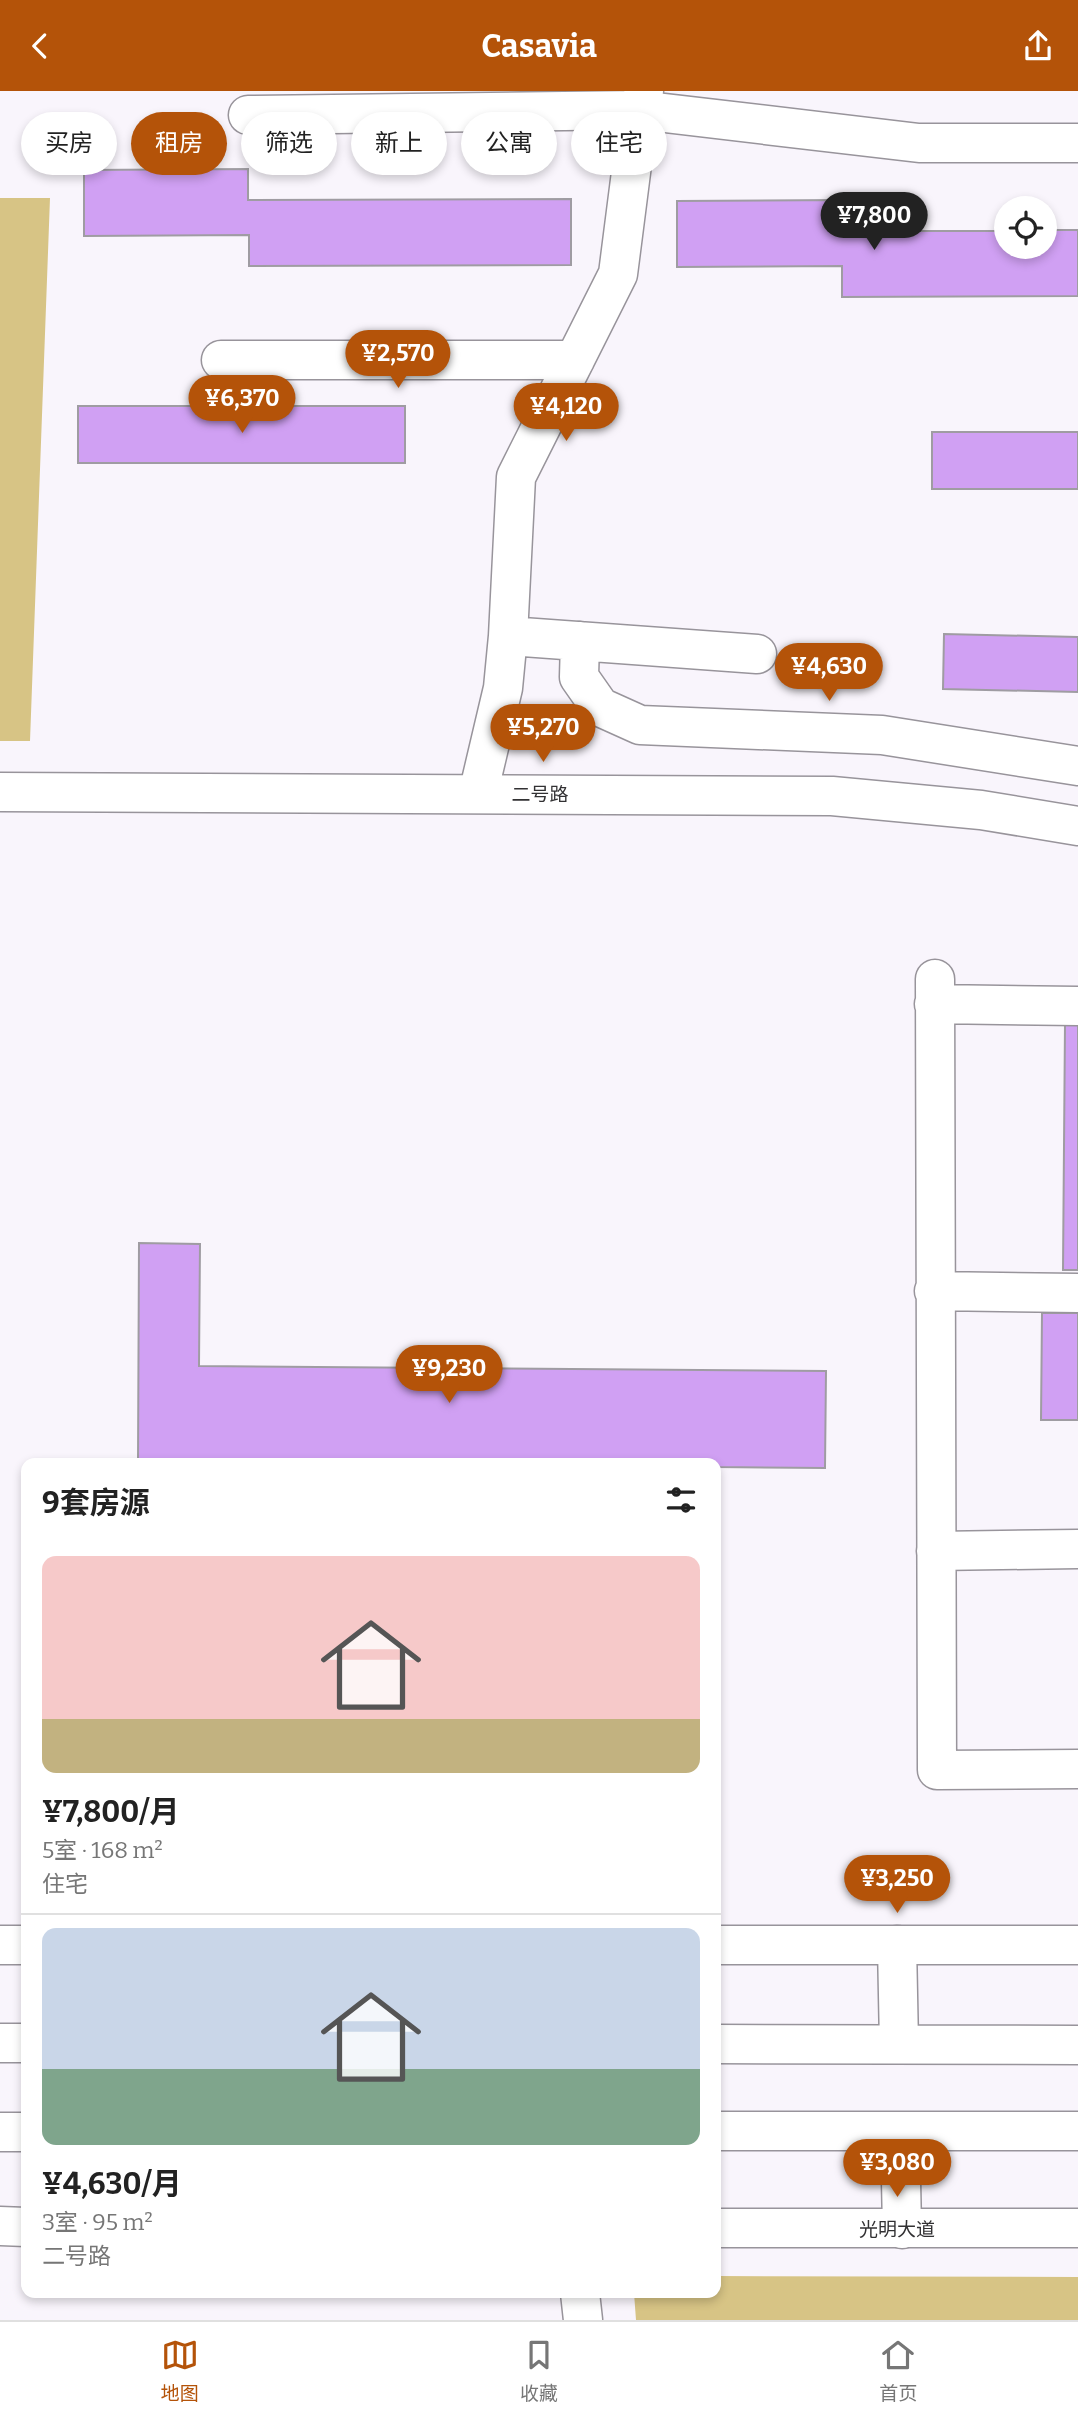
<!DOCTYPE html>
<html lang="zh">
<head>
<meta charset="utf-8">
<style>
	body { margin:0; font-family:Bitter,"Noto Sans SC",serif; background:#f2f2f2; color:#222; height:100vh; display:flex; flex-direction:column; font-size:26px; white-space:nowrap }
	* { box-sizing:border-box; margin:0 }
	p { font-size:23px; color:#767676 }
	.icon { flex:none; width:38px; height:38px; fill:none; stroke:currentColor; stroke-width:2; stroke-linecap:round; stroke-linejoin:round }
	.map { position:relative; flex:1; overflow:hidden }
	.details { position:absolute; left:21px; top:1367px; width:700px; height:840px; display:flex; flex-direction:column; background:#fff; border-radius:14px; box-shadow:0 4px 10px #0003 }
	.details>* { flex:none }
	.top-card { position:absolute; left:21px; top:21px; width:700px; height:63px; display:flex; gap:14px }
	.buttons { position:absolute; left:994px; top:105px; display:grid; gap:14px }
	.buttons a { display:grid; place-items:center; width:63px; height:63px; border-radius:50%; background:#fff; box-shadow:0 4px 10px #0003; font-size:35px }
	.price { position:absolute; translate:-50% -60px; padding:0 16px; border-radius:24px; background:#b45309; color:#fff; font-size:23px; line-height:46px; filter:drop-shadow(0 2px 4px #0008) }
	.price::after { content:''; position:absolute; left:50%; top:42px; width:21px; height:16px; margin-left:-10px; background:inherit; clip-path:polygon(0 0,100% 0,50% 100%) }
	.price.current { background:#222; color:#fff }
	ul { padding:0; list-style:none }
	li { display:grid; align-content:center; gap:14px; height:371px; padding:0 21px }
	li+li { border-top:2px solid #e0e0e0 }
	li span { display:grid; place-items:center; height:217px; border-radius:14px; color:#555 }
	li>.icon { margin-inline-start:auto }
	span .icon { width:126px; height:126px; fill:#fffc; stroke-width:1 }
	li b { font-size:30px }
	h2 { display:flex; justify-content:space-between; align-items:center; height:84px; padding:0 21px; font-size:30px }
	.tag { padding:0 24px; border-radius:32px; background:#fff; box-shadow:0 4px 10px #0003; font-size:24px; line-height:63px }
	.tag.current { background:#b45309; color:#fff }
	header { display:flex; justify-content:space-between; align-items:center; height:91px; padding:0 21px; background:#b45309; color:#fff; font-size:32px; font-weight:700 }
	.menu { display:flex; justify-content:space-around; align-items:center; height:98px; border-top:2px solid #e0e0e0; background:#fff; font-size:19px; color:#767676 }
	.menu a { display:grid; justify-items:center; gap:4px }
	.menu .current { color:#b45309 }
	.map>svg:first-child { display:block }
	.green { fill:#d7c485 }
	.building { fill:#d0a0f3; stroke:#9f9ca2; stroke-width:2 }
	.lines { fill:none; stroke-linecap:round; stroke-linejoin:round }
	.minor-casing { stroke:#98949b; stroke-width:41 }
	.major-casing { stroke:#98949b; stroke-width:41 }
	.minor { stroke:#fff; stroke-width:38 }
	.major { stroke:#fff; stroke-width:38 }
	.labels { text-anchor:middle; stroke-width:7; stroke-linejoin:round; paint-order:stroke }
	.street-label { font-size:19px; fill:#323133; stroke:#fff }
</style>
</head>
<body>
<header><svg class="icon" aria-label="back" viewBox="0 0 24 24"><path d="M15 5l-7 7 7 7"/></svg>Casavia<svg class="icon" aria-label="share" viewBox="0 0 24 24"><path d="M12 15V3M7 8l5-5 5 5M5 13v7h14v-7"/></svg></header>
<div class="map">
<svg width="1078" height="2229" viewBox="0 0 1078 2229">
	<rect width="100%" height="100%" fill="#f9f5fc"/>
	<path class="green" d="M0,107H50L30,650H0Z
		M716,2185L1078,2186V2229H636L634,2202H716Z"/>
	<path class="building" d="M248,78V109L571,108V174L249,175V144L84,145V79Z
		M841,109V140H1006V156H1045V139H1078V205L842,206V175L677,176V110Z
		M78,315H405V372H78Z
		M932,341H1078V398H932Z
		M944,543L1078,546V601L943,598Z
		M1065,932H1078V1179H1063Z
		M139,1152L200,1153L199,1275L826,1280L825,1377L716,1376V1372H138Z
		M1042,1222H1078V1329H1041Z"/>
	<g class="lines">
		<defs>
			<path id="minor" d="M248,24L639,19L919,52H1078
				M221,269H575
				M508,545L757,563
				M580,550L579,586L600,616L640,634L882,644L1078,675
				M0,701L832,705L981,719L1078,735
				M478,703L503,597L508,545L516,386L618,183L639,19L644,0
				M935,888L937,1679L1078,1678
				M934,913L1078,915
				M934,1200L1078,1202
				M936,1460L1078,1458
				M0,1854H26
				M716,1854H1078
				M0,2135L26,2136
				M716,2137H1078
				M580,2202L583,2229"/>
			<path id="major" d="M897,1854L899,1953
				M0,1952H26
				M716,1953L1078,1954
				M716,2040H1078
				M900,2040L902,2138
				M0,2041H26"/>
		</defs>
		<use href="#minor" class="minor-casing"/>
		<use href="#major" class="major-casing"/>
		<use href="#minor" class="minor"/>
		<use href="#major" class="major"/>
	</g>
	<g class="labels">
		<g class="street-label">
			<text x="540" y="710">二号路</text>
			<text x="897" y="2145">光明大道</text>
		</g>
	</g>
</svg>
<div class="buttons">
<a><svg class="icon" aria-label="locate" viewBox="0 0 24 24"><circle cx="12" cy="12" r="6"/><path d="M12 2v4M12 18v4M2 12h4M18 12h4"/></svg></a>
</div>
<b class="price current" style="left:874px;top:161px">¥7,800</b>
<b class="price" style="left:398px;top:299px">¥2,570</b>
<b class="price" style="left:242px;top:344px">¥6,370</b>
<b class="price" style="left:566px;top:352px">¥4,120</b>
<b class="price" style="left:829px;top:612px">¥4,630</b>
<b class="price" style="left:543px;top:673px">¥5,270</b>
<b class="price" style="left:449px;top:1314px">¥9,230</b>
<b class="price" style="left:897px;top:1824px">¥3,250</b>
<b class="price" style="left:897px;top:2108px">¥3,080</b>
<div class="top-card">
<a class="tag">买房</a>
<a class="tag current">租房</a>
<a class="tag">筛选</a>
<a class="tag">新上</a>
<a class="tag">公寓</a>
<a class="tag">住宅</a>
</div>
<section class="details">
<h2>9套房源<svg class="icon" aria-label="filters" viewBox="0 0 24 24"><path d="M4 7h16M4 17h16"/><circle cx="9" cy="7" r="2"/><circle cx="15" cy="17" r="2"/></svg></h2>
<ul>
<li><span style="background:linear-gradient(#f6c9c9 75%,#c2b280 0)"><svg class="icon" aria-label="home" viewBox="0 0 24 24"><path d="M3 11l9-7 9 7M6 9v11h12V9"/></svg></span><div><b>¥7,800/月</b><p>5室 · 168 m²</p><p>住宅</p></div></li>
<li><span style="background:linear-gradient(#c9d6e8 65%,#7fa58c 0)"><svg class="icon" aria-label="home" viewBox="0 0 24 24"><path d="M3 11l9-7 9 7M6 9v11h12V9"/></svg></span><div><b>¥4,630/月</b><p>3室 · 95 m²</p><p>二号路</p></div></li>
</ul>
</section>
</div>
<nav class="menu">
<a class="current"><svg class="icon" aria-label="map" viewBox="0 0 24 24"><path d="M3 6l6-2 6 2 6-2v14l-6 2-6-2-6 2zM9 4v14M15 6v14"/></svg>地图</a>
<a><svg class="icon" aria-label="saved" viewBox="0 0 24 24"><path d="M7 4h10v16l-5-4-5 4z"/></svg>收藏</a>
<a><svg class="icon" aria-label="home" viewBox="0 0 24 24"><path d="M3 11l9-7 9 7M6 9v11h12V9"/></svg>首页</a>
</nav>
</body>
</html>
